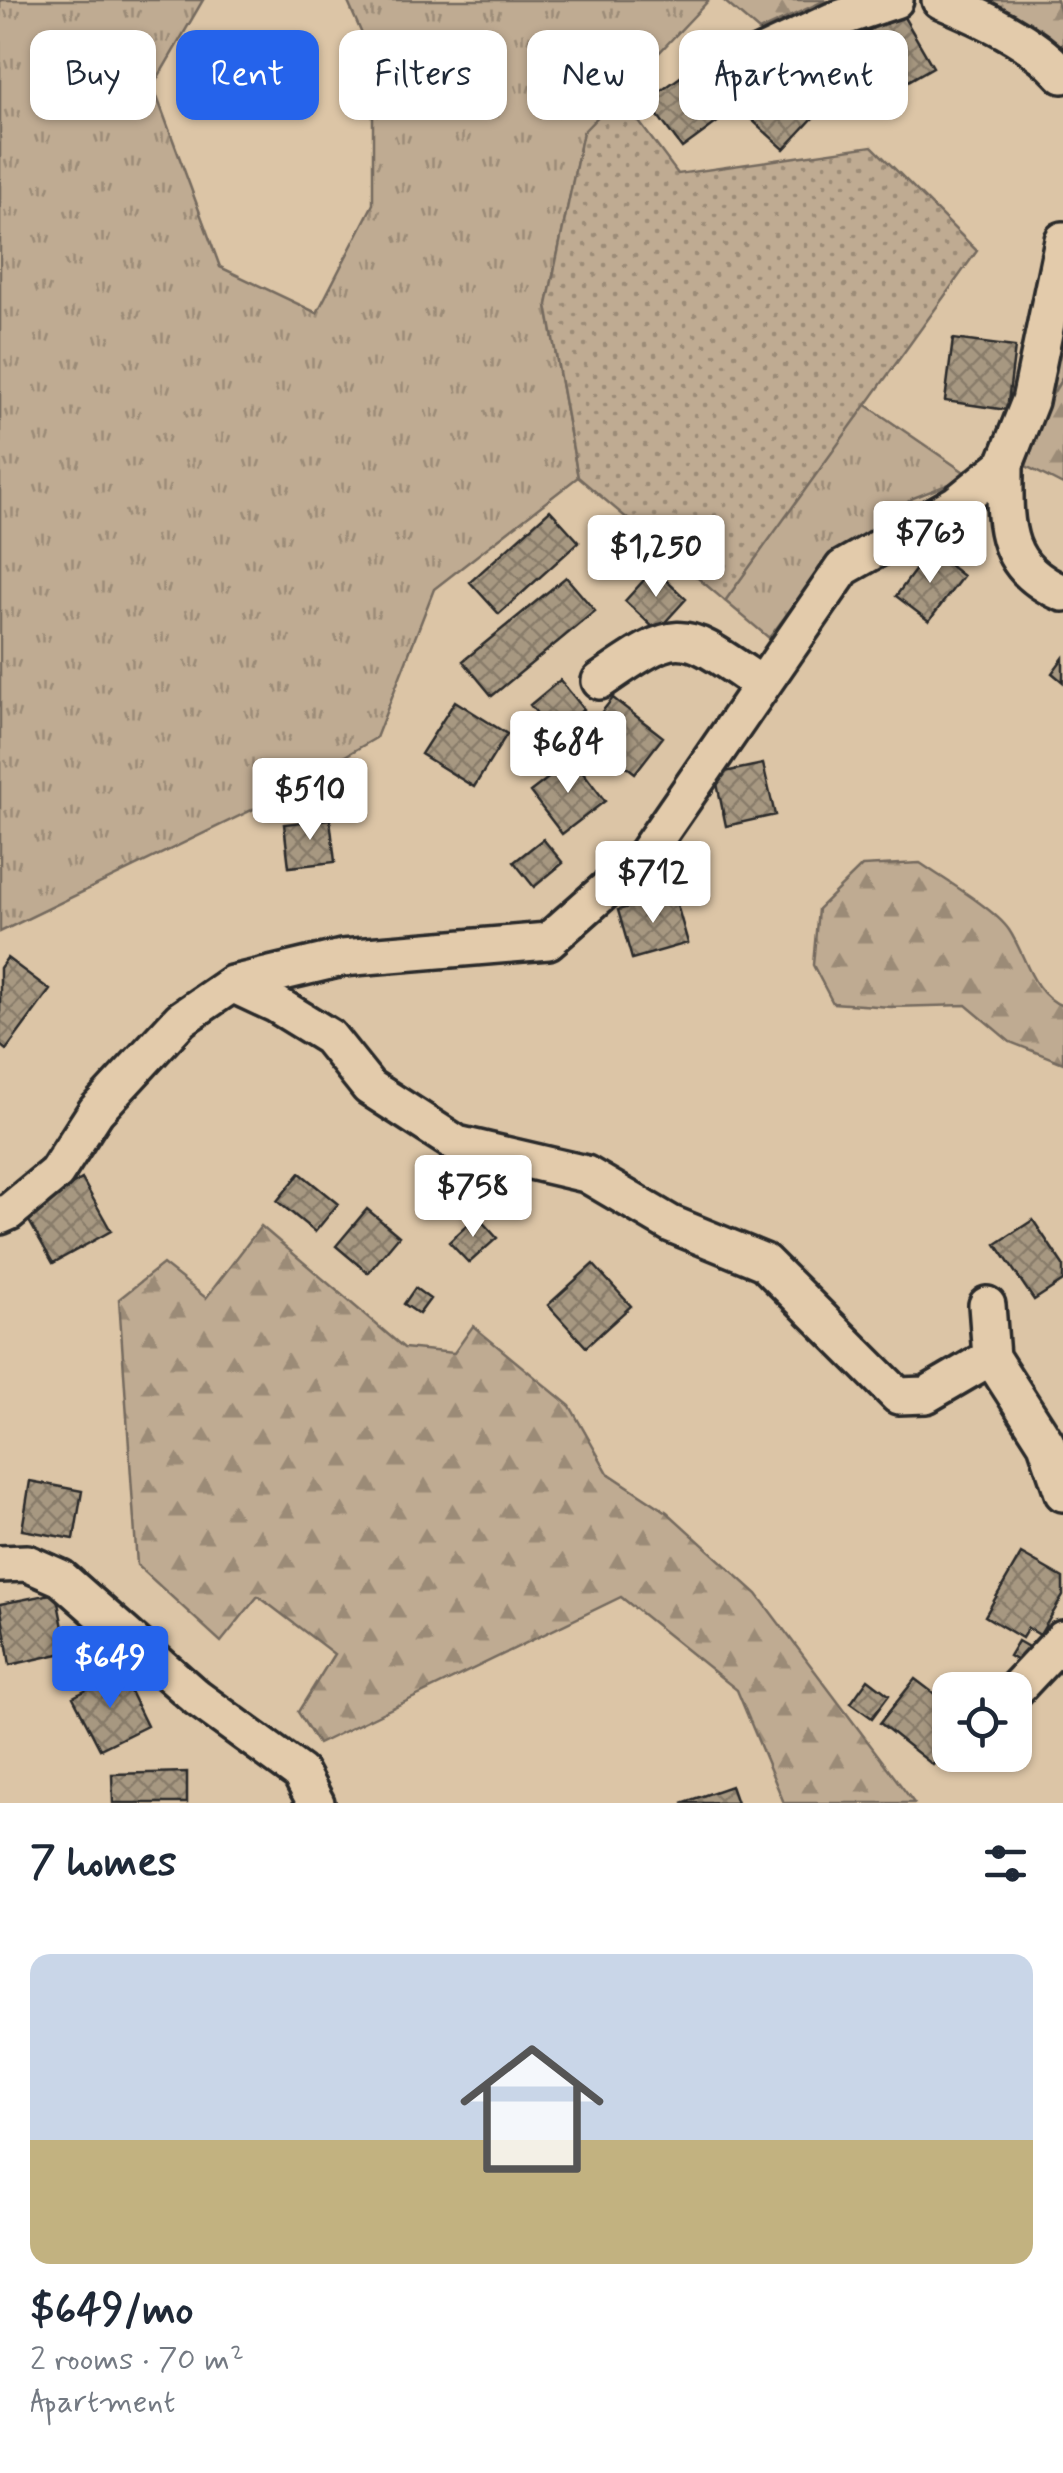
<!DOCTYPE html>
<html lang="en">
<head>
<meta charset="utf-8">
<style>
	body { margin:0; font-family:Mynerve,sans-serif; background:#f6f6f7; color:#1f2937; height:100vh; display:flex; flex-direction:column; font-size:38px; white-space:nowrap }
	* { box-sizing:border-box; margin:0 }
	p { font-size:32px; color:#747a83 }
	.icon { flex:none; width:55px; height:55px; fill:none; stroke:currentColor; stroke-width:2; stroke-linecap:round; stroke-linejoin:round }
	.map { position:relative; height:1803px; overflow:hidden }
	.side { display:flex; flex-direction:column; background:#fff; flex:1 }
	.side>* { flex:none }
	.guide { position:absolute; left:30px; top:30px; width:1005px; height:90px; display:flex; gap:20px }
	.fabs { position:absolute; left:932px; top:1672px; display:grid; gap:20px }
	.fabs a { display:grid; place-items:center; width:100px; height:100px; border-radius:20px; background:#fff; box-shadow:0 2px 8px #0004; font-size:50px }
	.price { position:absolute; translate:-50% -85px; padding:0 22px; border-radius:10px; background:#fff; color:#222; font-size:32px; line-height:65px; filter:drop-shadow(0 2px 5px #0008) }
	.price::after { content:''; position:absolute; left:50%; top:60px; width:30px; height:22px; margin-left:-15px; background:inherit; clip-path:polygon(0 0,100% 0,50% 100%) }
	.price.selected { background:#2563eb; color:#fff }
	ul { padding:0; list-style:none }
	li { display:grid; align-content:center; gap:20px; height:530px; padding:0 30px }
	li+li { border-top:2px solid #e0e1e3 }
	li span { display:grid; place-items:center; height:310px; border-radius:20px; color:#555 }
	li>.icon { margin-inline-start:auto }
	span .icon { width:180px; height:180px; fill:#fffc; stroke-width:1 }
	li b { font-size:42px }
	h2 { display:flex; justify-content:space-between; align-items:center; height:120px; padding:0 30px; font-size:42px }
	.chip { padding:0 35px; border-radius:20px; background:#fff; box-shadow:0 2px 8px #0004; font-size:35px; line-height:90px }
	.chip.selected { background:#2563eb; color:#fff }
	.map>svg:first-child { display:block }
	.grass { fill:url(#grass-tufts); stroke:#756b5e; stroke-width:2.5 }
	.forest { fill:url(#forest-firs); stroke:#756b5e; stroke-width:2.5 }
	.park { fill:url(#park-dots); stroke:#756b5e; stroke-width:2.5 }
	.building { fill:url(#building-cross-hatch); stroke:#2b2b2b; stroke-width:2.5 }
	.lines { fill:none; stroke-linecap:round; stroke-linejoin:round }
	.minor-casing { stroke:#2b2b2b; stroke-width:42 }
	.minor { stroke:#e3cbab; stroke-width:35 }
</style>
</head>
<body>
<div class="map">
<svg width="1063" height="1803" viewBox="0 0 1063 1803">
	<defs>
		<pattern id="grass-tufts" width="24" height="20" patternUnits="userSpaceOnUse" patternTransform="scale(2.5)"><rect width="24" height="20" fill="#bfab92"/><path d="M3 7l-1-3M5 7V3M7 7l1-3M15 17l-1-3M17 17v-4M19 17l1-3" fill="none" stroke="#9b8b77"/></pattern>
		<pattern id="forest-firs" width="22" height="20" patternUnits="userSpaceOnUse" patternTransform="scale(2.5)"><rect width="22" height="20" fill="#bfab92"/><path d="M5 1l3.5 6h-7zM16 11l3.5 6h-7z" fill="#9b8b77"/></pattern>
		<pattern id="park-dots" width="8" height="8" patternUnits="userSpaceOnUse" patternTransform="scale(2.5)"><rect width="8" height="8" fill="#bfab92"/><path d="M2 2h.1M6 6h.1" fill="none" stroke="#9b8b77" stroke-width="1.8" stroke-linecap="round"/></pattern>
		<pattern id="building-cross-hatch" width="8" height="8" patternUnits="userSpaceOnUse" patternTransform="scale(2.5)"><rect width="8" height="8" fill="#a79881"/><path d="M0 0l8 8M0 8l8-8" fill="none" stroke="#887c6a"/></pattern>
	</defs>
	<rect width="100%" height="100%" fill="#dcc5a6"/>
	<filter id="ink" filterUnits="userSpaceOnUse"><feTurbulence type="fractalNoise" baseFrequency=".01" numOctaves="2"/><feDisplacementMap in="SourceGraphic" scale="20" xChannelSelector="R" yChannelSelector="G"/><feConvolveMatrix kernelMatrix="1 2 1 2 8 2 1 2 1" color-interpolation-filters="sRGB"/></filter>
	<g filter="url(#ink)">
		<path class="grass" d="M0,0H203L153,86L220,267L317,313L373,204V59L347,0H709L583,133L547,305L578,477L434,589L376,738L254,809L0,932Z
			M1063,325V377L1043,410Z
			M865,404L970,476L913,498L827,561L769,638L725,601Z"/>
		<path class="forest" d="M723,0H826L759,31Z
			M969,0H1057L1063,19V50Z
			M1063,377V485L1026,466L1043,410Z
			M920,863C942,878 995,909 1009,930C1026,955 1031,994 1063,1006V1063L1010,1042L966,1005L891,1007L833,1003L813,965L818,909L862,866Z
			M261,1226L404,1348L454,1353L473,1326L570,1406L608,1473L667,1512L757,1594L914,1803H784L737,1690L621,1597L318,1744L298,1712L334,1654L258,1596L221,1642L137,1565L119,1299L163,1264L206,1298Z"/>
		<path class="park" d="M619,95L678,174L872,146L977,251L725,601L578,477L547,305L583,132Z"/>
		<path class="building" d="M901,12L933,67L875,100L844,45Z
			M704,60L738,107L682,148L647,101Z
			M808,61L839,90L784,149L752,120Z
			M953,339L1015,347L1007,410L945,401Z
			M550,510L579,542L499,614L470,582Z
			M930,550L963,576L929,621L896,596Z
			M654,569L686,599L657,631L625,601Z
			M566,577L595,611L492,696L463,661Z
			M1063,658V682L1052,673Z
			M560,680L584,709L554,734L530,705Z
			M613,698L663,737L635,773L584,734Z
			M455,701L507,734L474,787L421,754Z
			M573,759L605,801L562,834L530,792Z
			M763,764L775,815L726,826L715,774Z
			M330,819L335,862L289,867L284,824Z
			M543,839L563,863L534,887L514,862Z
			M674,894L688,943L632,959L618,910Z
			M7,958L50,990L6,1050L0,1045V968Z
			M447,1149L482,1175L459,1206L424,1181Z
			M300,1173L338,1204L315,1232L277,1201Z
			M82,1179L111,1231L53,1263L24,1212Z
			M367,1209L399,1236L368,1273L336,1246Z
			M477,1216L497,1238L469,1263L449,1242Z
			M1033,1220L1063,1265V1281L1034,1300L996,1244Z
			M593,1264L631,1306L586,1347L548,1305Z
			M415,1288L430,1299L419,1314L404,1304Z
			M30,1481L82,1491L74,1539L22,1530Z
			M1021,1554L1063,1578V1596L1040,1635L1028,1628L1022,1638L985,1616Z
			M56,1593L68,1652L10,1665L0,1604Z
			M1018,1641L1030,1648L1021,1663L1009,1656Z
			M121,1673L147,1726L100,1749L73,1697Z
			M868,1679L889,1695L872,1718L851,1703Z
			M915,1679L948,1704L950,1701V1744L933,1765L880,1723Z
			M187,1772V1803H113L112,1774Z
			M731,1786L737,1803H682Z"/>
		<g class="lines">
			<defs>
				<path id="minor" d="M940,0C983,18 1032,40 1063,75
					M757,56L832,21L895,0
					M1005,464C1005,521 1000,567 1063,593
					M600,681C683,623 681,630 762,685
					M232,984L277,1005L329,1037L369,1087L457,1144L586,1174L671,1224L764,1262L898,1396L926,1395L991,1357
					M0,1216L9,1212L56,1173L96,1111L181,1019L232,984L342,958L548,941L645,855L843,568L956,504L1005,464L1030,401L1063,240
					M987,1305L991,1357L1046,1443L1063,1493
					M0,1564L27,1563L61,1578L197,1698L300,1773L316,1803
					M1015,1690L1063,1639"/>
			</defs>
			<use href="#minor" class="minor-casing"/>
			<use href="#minor" class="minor"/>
		</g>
	</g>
</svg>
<div class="fabs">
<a><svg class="icon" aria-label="locate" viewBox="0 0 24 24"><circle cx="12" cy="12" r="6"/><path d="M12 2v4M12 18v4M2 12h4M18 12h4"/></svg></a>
</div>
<b class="price" style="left:930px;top:586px">$763</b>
<b class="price" style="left:656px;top:600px">$1,250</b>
<b class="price" style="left:568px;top:796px">$684</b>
<b class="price" style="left:310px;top:843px">$510</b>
<b class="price" style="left:653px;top:926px">$712</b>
<b class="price" style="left:473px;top:1240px">$758</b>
<b class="price selected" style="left:110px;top:1711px">$649</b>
<div class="guide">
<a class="chip">Buy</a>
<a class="chip selected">Rent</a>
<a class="chip">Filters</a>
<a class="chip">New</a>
<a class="chip">Apartment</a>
</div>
</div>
<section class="side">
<h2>7 homes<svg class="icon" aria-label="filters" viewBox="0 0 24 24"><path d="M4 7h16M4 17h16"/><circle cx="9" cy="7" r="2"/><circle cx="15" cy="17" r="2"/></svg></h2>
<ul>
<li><span style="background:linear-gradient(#c9d6e8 60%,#c2b280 0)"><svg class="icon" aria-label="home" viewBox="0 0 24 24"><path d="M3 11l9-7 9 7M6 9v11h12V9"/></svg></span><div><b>$649/mo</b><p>2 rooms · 70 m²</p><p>Apartment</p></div></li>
</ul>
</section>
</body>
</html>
